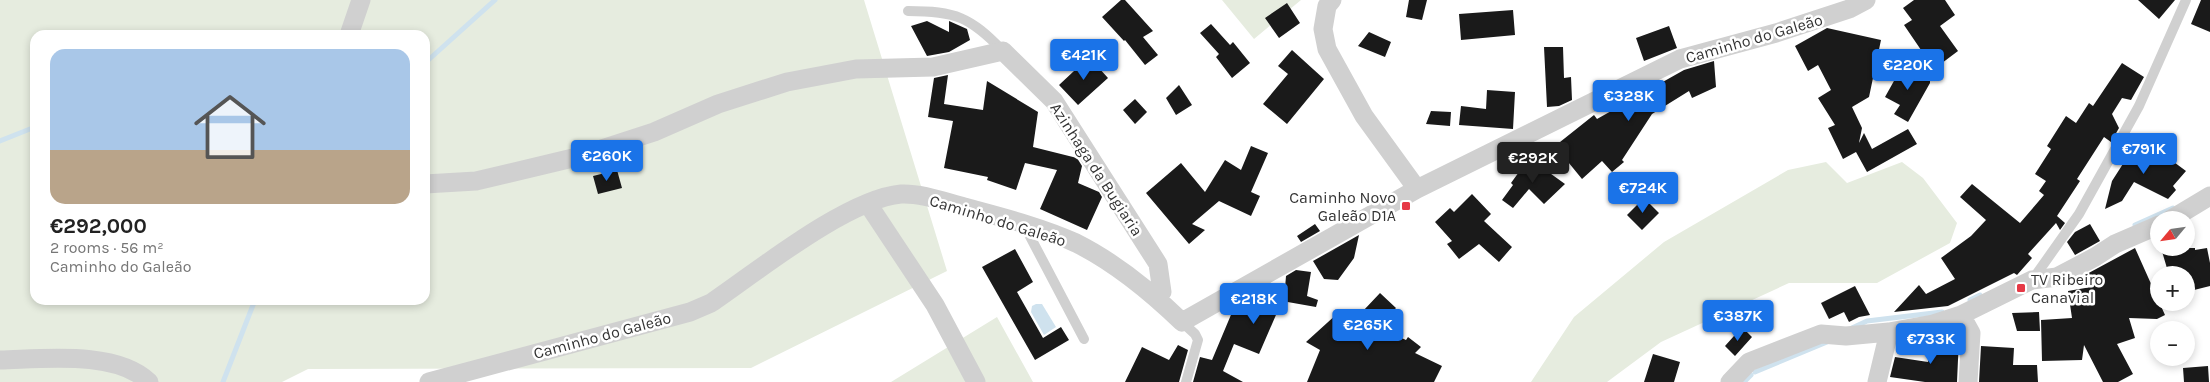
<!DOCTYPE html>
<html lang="en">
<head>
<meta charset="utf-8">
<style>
	body { margin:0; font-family:Karla,sans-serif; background:#f2f2f2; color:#222; height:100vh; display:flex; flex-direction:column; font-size:19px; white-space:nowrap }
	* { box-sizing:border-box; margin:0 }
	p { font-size:16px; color:#767676 }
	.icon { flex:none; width:28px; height:28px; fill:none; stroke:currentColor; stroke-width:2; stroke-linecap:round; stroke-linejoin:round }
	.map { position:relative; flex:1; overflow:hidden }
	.details { position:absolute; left:30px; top:30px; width:400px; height:275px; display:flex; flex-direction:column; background:#fff; border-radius:15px; box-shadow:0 2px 8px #0003 }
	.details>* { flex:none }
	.needle { width:32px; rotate:241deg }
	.buttons { position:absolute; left:2150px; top:211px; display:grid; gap:10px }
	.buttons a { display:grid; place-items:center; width:45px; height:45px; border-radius:50%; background:#fff; box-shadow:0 2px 8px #0003; font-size:25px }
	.price { position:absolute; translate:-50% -42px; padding:0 11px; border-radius:5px; background:#1a73e8; color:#fff; font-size:16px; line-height:32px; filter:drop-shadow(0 1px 2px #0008) }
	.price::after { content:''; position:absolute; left:50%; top:30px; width:15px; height:11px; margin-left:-8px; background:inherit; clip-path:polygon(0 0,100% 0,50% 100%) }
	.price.current { background:#222; color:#fff }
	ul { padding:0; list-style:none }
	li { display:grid; align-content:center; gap:10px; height:265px; padding:0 20px }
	li span { display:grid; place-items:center; height:155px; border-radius:15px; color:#555 }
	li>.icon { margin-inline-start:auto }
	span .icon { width:90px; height:90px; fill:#fffc; stroke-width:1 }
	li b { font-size:21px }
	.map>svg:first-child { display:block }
	.green { fill:#e6ecdf; fill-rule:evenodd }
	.water { fill:#cfe2ee }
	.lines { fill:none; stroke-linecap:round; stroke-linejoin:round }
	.stream { stroke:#cfe2ee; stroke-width:5 }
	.building { fill:#1a1a1a }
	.service { stroke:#d0d0d0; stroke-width:10 }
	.minor { stroke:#d0d0d0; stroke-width:19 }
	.poi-dot { fill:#e63946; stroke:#fff; stroke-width:2 }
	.labels { text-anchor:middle; stroke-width:5; stroke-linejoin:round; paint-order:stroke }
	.street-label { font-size:16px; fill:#333; stroke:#fff }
	.poi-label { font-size:16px; fill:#333; stroke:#fff; text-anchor:end }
</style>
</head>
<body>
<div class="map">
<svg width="2210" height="382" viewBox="0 0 2210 382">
	<rect width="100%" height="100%" fill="#fff"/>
	<path class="green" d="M0,0H864L947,271L751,368L308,369L282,382H0ZM35,35H425V300H35Z
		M1222,0H1301L1254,39Z
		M1826,162L1847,183L1902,162L1923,178L1957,223L1950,243L1877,283H1789L1661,342L1607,382H1531L1574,317L1664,242L1788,170Z
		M997,317L1033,382H891Z"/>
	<path class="water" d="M1036,304H1042L1056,327L1044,335L1031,312L1032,306Z"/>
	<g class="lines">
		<path class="stream" d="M425,63L495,0
			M0,141L35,127
			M2135,225L2173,208
			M1970,300L1980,295
			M1852,328L1867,321L1942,312
			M1755,372L1827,342
			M223,382L255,300
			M1744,382L1751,375"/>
	</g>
	<path class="building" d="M1121,0H1125L1153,31L1143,37L1158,55L1145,65L1125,40L1124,41L1102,17Z
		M1409,0H1427L1422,20L1406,17Z
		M1914,0H1945L1955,15L1940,26L1958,51L1934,69L1904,25L1912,20L1903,8Z
		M2138,0H2175L2159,19Z
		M2201,0H2210V32L2191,24Z
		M1287,3L1300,23L1279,38L1265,18Z
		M1513,10L1515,35L1461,40L1459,14Z
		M927,21L949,32V21L967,29L970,40L949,52L927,56L911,26Z
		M1211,24L1230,45L1233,42L1250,63L1232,78L1216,57L1219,54L1200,33Z
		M1669,26L1677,48L1644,61L1636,38Z
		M1827,28L1881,40L1869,97L1852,107L1862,128L1859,143L1864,133L1872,149L1908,129L1917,144L1867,172L1856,152L1843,159L1828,128L1835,125L1818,98L1831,90L1818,65L1808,71L1795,46Z
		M1369,32L1391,42L1385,57L1358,46Z
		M1544,47H1563L1564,78L1571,77L1572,100L1559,106L1547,107Z
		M1292,50L1324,79L1287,124L1263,104L1288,74L1278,66Z
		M1089,57L1108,78L1078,105L1059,85Z
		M1714,61L1716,87L1692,98L1689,91L1652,114L1622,160L1624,162L1612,172L1602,161L1582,179L1555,146L1594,115L1597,119L1684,70Z
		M1904,63L1930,78V83L1908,122L1894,114L1900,105L1885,97Z
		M2122,63L2144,77L2131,100L2122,98L2112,114L2119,128L2111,142L2104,137L2077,179L2080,181L2057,216L2065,223L2060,230L2056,223L2028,254L2032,258L2017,275L2014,273L1948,306L1894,312L1919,285L1926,294L1955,279L1941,258L1971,236L1986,220L1960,197L1972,184L2020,223L2044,195L2039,191L2046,181L2035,174L2051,149L2047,146L2066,116L2076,123L2089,103L2093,106Z
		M948,75L944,104L983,110L987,81L1038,112L1033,147L1077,158L1082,166L1078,183L1099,192L1102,197L1087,230L1040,209L1057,170L1025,163L1016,190L987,180L988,177L944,168L953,121L928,117L934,78Z
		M1179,85L1192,105L1176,115L1166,98Z
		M1487,90L1515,92L1513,129L1459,125L1461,106L1486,109Z
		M1135,99L1147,112L1135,124L1123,110Z
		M1431,111L1451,112L1450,126L1426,124Z
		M2127,141L2156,158L2159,151L2186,171L2173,186L2176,190L2168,199L2134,182L2122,201L2105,209L2112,181L2128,156L2122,151Z
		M1251,146L1268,153L1251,192L1260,196L1251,216L1219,201L1192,224L1205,230L1189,244L1146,193L1181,163L1205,192L1225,160L1241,170Z
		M1529,158L1565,184L1544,204L1529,189L1513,208L1502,200L1513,185L1511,183Z
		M617,170L622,188L598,194L593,176Z
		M1472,194L1491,214L1484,221L1512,247L1499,262L1479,244L1459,259L1447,244L1452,241L1435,222L1450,208L1454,212Z
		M1644,198L1659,213L1642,230L1627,215Z
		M1315,224L1320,231L1301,242L1297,236Z
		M2090,224L2100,241L2075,255L2067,242L2075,232Z
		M1359,235L1354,258L1338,280L1324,279L1313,261Z
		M2135,248L2165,315L2157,319L2129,318L2135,338L2117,344L2133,374L2118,382H2103L2084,345L2082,360L2042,361L2041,320L2072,318L2068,291L2091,287L2085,275Z
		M2161,248H2195V250L2207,248L2210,263V286L2186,292V275H2169Z
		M1015,249L1033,282L1017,292L1043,338L1061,327L1069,340L1035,360L982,267Z
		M1296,270L1311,272L1307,296L1318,300L1316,307L1282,301L1259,354L1234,344L1223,371L1243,382H1193L1200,357L1212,360L1233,310L1239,313L1245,299L1254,303L1258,292L1273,283L1285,288L1286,276Z
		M1855,286L1870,315L1859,317L1849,322L1844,312L1829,319L1821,303Z
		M1380,293L1396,308L1378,327L1406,340L1408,337L1421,347L1415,353L1442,366L1434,382H1307L1320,350L1306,342L1338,313L1372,322L1363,311Z
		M2039,312L2040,331H2017L2012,313Z
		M1742,327L1752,337L1735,356L1725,346Z
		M1946,335L1959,337L1957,382H1925L1890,377L1895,357L1928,362L1930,347L1943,349Z
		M1178,345L1188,350L1179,382H1125L1142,347L1169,360Z
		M1981,346L2014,348L2013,365H2037L2038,382H1979Z
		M1653,354L1680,362L1674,382H1644Z
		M2208,366L2209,382H2184L2183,368Z"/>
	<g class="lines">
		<path class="service" d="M908,11C956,11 970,17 1003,51
			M1024,225L1084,339
			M2033,279L2079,214L2139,106L2186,0
			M1182,322L1195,334L1198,340L1186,382"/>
		<path class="minor" d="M1332,0L1327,6L1323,29L1327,49L1364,116L1417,189
			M349,35L361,0
			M425,184L476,181L577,157L654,132L718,104L787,82L856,69L933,67L1003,51L1054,101L1158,264L1162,292L1157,298
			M868,204L935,305L976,382
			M2170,220L2210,196
			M1961,315L1971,333L1968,382
			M0,360C43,359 116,350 149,382
			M429,382L690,312L711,303C758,271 847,199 901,194C921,193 945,202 964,207C1001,217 1041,227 1076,243C1114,262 1152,293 1182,322L1417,189L1680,59L1776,33L1849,9L1866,0
			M1730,382L1749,362L1821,334L1846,336L1889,332L1933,324L1961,315L2032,280L2057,277L2095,257L2115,244L2159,225
			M1877,382L1889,332"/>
	</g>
	<g class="poi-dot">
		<rect x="1401" y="201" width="10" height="10" rx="2.5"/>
		<rect x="2016" y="283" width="10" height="10" rx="2.5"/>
	</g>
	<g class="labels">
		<g class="street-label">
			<text transform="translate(1754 38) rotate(-16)" y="6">Caminho do Galeão</text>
			<text transform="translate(1097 169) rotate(57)" y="6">Azinhaga da Bugiaria</text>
			<text transform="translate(998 220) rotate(17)" y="6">Caminho do Galeão</text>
			<text transform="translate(602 335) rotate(-15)" y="6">Caminho do Galeão</text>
		</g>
		<g class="poi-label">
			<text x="1396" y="203">Caminho Novo<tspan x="1396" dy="18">Galeão D1A</tspan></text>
			<text x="2031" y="285" text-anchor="start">TV Ribeiro<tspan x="2031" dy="18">Canavial</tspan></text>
		</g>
	</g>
</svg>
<div class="buttons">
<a><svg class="needle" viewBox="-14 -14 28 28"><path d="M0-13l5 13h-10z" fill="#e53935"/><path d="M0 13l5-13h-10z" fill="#767676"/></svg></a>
<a>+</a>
<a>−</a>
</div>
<b class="price" style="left:1084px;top:81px">€421K</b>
<b class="price" style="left:1908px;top:91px">€220K</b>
<b class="price" style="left:1629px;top:122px">€328K</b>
<b class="price" style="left:2144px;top:175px">€791K</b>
<b class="price" style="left:607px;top:182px">€260K</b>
<b class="price current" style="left:1533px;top:184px">€292K</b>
<b class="price" style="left:1643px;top:214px">€724K</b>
<b class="price" style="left:1254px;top:325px">€218K</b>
<b class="price" style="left:1738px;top:342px">€387K</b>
<b class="price" style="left:1368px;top:351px">€265K</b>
<b class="price" style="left:1931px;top:365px">€733K</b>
<section class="details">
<ul>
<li><span style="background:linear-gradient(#a9c7e8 65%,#b9a48a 0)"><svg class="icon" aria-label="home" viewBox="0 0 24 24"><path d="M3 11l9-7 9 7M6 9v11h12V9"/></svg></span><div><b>€292,000</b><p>2 rooms · 56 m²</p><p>Caminho do Galeão</p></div></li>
</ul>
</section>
</div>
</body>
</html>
